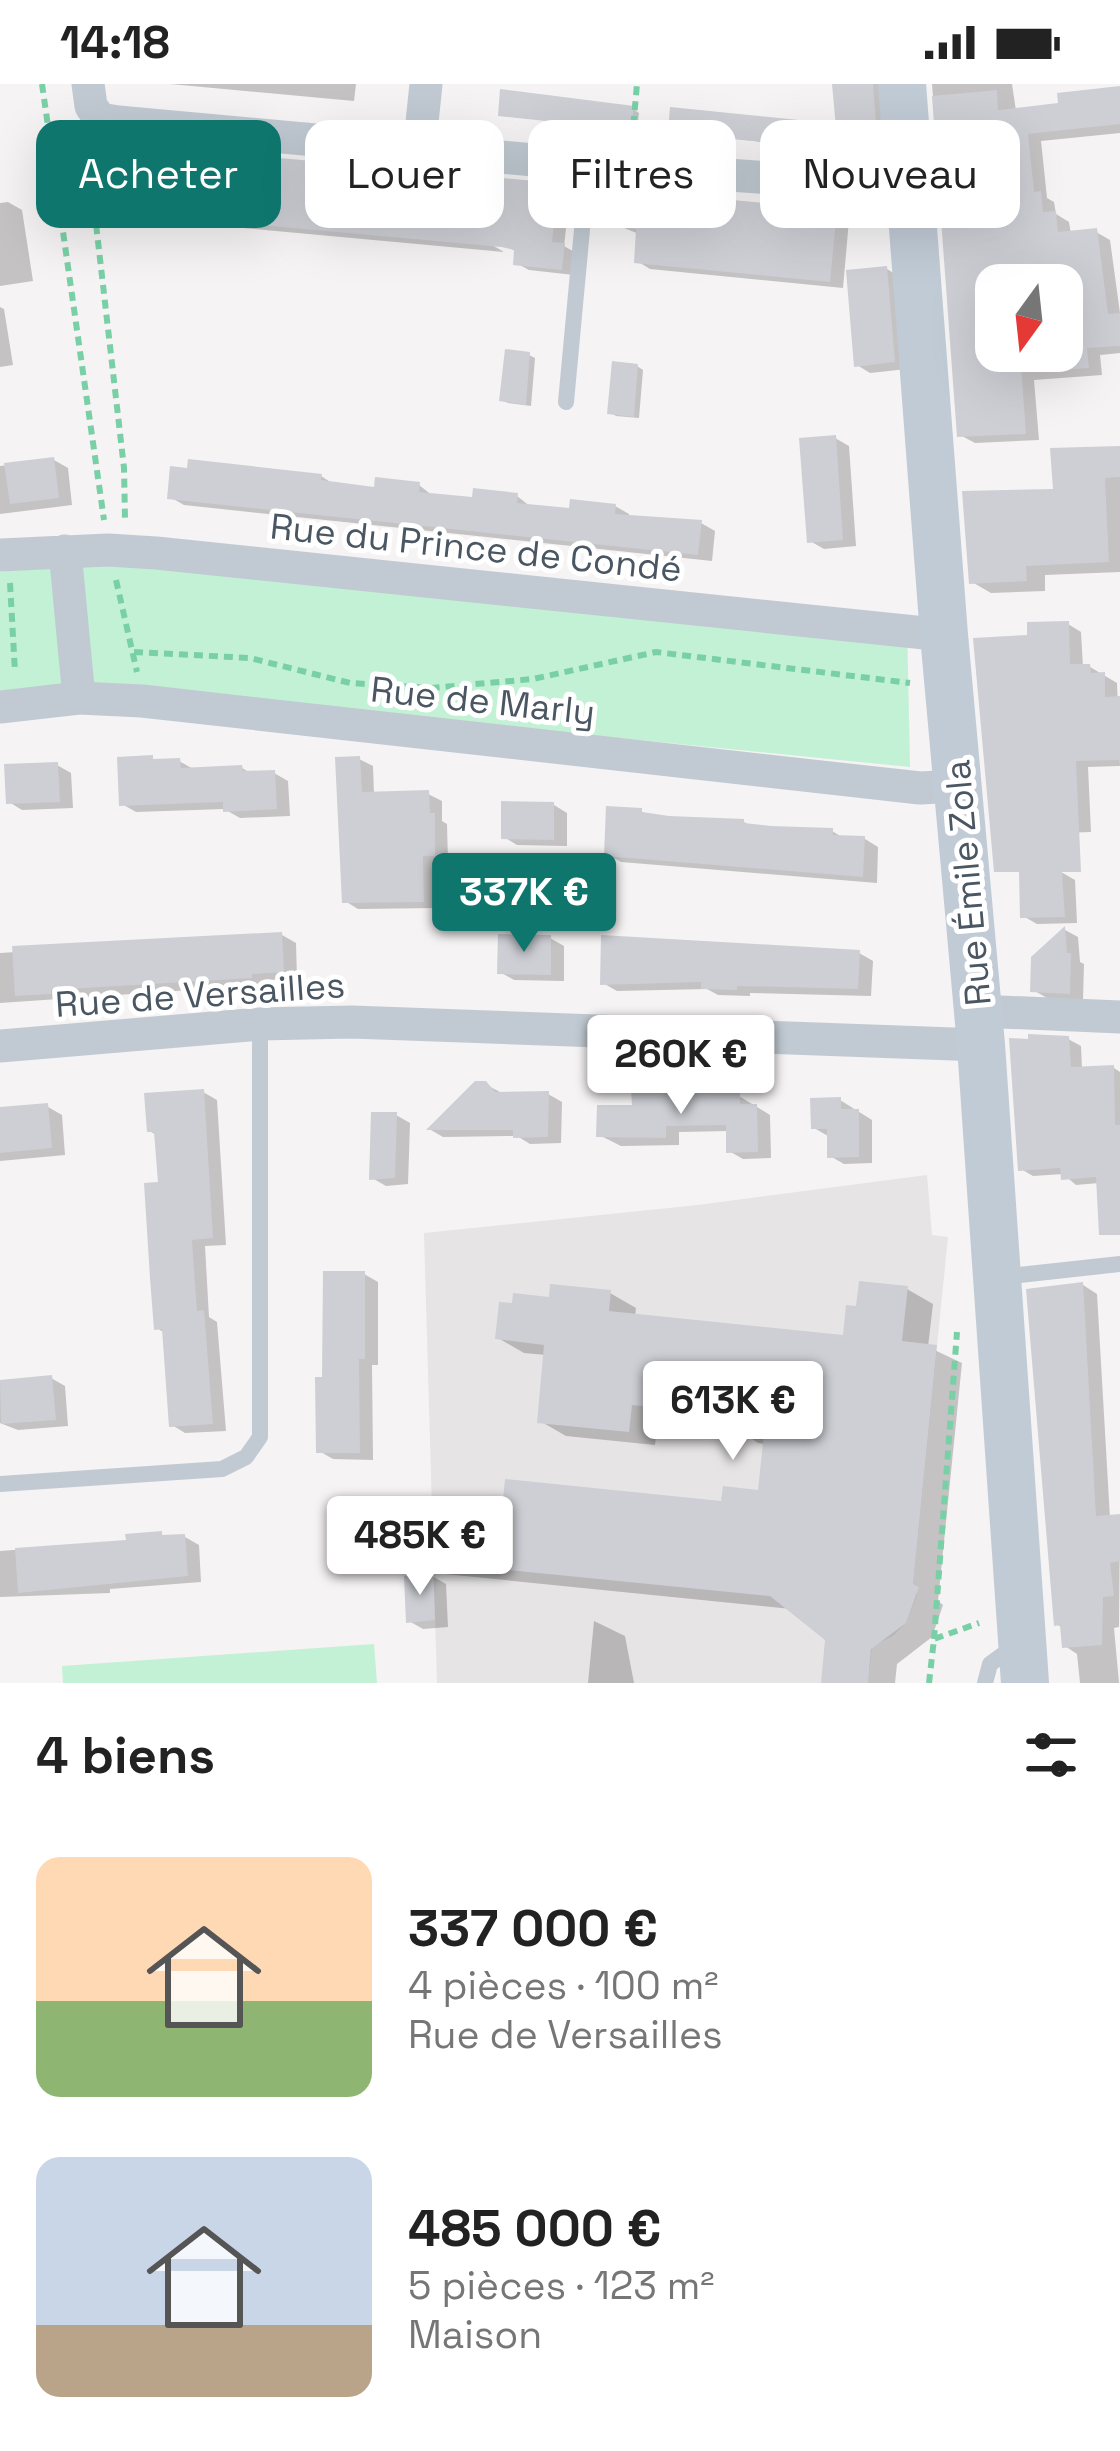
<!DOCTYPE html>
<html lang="fr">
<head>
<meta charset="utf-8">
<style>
	body { margin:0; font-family:"Space Grotesk",sans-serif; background:#f6f6f6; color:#222; height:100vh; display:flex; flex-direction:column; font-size:45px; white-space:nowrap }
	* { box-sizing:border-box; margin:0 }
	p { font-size:39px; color:#767676 }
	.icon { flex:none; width:66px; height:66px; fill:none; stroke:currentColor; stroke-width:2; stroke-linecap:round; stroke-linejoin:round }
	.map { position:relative; height:1599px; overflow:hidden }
	.panel { display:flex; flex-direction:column; background:#fff; flex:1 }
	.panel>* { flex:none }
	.banner { position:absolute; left:36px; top:36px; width:1050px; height:108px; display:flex; gap:24px }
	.needle { width:78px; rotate:195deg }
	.controls { position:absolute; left:975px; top:180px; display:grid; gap:24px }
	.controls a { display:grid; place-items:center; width:108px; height:108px; border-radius:24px; background:#fff; box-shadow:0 12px 48px #0002; font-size:60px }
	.price { position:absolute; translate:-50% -102px; padding:0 27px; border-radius:12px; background:#fff; color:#222; font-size:39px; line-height:78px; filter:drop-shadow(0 3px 6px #0008) }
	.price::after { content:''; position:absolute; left:50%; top:72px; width:36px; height:27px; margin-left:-18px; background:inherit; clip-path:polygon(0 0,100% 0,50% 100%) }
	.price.on { background:#0f766e; color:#fff }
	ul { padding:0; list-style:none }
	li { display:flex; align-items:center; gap:36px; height:300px; padding:0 36px }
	li span { display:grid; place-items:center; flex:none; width:336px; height:240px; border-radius:24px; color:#555 }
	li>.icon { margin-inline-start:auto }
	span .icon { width:144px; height:144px; fill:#fffc; stroke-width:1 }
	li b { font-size:51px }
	h2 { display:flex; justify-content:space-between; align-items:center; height:144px; padding:0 36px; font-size:51px }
	.chip { padding:0 42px; border-radius:24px; background:#fff; box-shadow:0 12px 48px #0002; font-size:42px; line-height:108px }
	.chip.on { background:#0f766e; color:#fff }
	.status { display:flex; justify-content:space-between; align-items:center; height:84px; padding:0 60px; background:#fff; direction:ltr }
	.status svg { height:33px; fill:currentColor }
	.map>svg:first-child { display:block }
	.education { fill:#e6e4e5 }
	.green { fill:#c3f1d5 }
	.shadow { fill:#0003; fill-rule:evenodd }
	.building { fill:#cdcfd5 }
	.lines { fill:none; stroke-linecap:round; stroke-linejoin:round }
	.path { stroke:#7ad0a6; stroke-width:6; stroke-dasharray:9 6; stroke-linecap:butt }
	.lane { stroke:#c1cad2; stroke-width:16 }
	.street { stroke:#c1cad2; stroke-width:33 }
	.secondary { stroke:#c1cbd6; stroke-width:48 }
	.labels { text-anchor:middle; stroke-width:10; stroke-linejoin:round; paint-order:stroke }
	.street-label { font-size:36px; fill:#4a5661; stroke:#fff }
</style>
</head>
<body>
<div class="status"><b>14:18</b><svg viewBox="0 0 49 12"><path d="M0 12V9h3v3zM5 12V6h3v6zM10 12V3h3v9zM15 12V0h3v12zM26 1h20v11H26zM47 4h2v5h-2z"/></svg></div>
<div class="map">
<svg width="1120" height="1599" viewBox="0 0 1120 1599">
	<rect width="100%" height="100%" fill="#f5f3f3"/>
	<path class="education" d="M927,1091L932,1151L948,1153L913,1500L917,1502V1511L906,1539L893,1552L872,1562L868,1599H437L424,1149L698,1121Z"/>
	<path class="green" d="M91,474L907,538L910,683L135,606L0,611V488Z
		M374,1560L377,1599H63L62,1582Z"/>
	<path class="shadow" d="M170,0H356L354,17Z
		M835,0H885L890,59L854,62L840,54Z
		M932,0H1012L1016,27L1061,22L1120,6V49L1041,57L1047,114L1054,118L1056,130L1069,138L1071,150L1096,148L1110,156L1120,229V269L1100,271L1102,291L1034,296L1039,356L975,359L960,351ZM996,201H1062V267H996Z
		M633,25L639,29L637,47L501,30Z
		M807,40L813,43L812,64L671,47Z
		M123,94L558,102L570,110L564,162L576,169L574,191L529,186L516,179L517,168L490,153L487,158L504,168L156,136L143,129L146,102Z
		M8,118L22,126L33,197L0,202V119Z
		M836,129L849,136L843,204L650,185L637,177L639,150L617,141Z
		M887,185L900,193L907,285L870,289L857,281Z
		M0,223L4,225L13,281L0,283Z
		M529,271L535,274L531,322L508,319L502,316Z
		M637,282L643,286L639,334L616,332L610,328Z
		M835,354L849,362L856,462L824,465L810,457Z
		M1120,365V488L1045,491V507L991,509L972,498L1056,408Z
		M54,376L68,384L72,421L0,430V382Z
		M321,392L335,401L376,406L419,401L433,412L474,417L517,412L531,423L572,427L615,422L629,430V434L701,439L715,447L712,477L184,421L170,413Z
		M1068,540L1081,548L1083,583H1090L1117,599L1120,682L1088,683L1091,748L1006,751L1030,554Z
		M359,675L373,682L374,711L428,710L442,717V737L447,740L448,778H435L437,824L358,825L345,817Z
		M179,677L195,686L242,684L252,690L274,689L288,697L290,732L240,734L224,725L136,728L122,720Z
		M57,681L71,689L73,724L22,726L9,718Z
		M554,721L567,729V762L517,761L504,753Z
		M641,727L650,733L744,738L753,743L832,747L845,755H865L878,763L877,799L621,778L607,770Z
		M1061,788L1075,796L1077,839L1037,840L1023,832Z
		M1065,846L1078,853L1080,878L1084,880L1083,916L1047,914L1033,906L1034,874Z
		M282,851L296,859L297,895L265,896V901L0,919V869Z
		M550,854L564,862V897L514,896L500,888Z
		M859,869L873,877L871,912L750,909V912L718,911L707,905L617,907L603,899Z
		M1068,955L1081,962L1082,985L1114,984L1120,988V1116L1099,1099L1076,1101L1063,1090L1033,1092L1021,1085Z
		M485,1000L500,1008L548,1010L562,1018L561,1059L530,1060L517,1052L443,1053L431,1046Z
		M203,1008L217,1016L226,1161L205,1162L209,1233L217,1238L226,1347L185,1349L172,1341L163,1248L157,1244L161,1101L157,1051L149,1047Z
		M739,1012L770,1031L771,1074L743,1075L729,1067V1047L679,1048V1061L621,1062L599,1051L635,1024Z
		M840,1016L872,1036V1079L844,1080L830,1072L828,1052L814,1044Z
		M48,1023L62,1031L65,1071L0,1077V1026Z
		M396,1031L410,1039L408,1100L386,1102L372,1094Z
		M364,1190L378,1198V1281H372L373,1376L333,1375L319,1367L325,1296Z
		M1083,1201L1097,1210L1110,1434L1120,1433L1119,1543L1114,1544L1119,1599H1080L1077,1570L1065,1562L1063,1544L1056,1540Z
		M907,1205L933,1220L928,1263L962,1279L938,1517L943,1521L932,1553L897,1580L895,1599H824L828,1554L791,1525L415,1487L389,1472L502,1449L724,1420L761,1409L766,1360L758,1359L732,1341L658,1334L655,1361L566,1352L540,1337L546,1271L524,1269L498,1254L552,1217L610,1209L636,1224L635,1233L846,1255Z
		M51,1294L65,1302L68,1342L18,1346L0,1339V1299Z
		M185,1453L199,1461L201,1498L110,1505V1509L0,1513V1467Z
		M432,1492L446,1500L448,1543L423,1545L409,1537Z
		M594,1537L625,1552L634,1599H588Z"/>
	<path class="building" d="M832,0H873L877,53L837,55Z
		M1120,2V40L1028,50L1034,108L1041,107L1043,128L1056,127L1058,148L1097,144L1108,230L1120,229V262L1087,264L1089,284L1062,286V201H996V267H1020L1026,350L957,353L932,12L997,6L998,26L1058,19L1057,9Z
		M500,5L634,22L631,46L498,32Z
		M670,23L808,37L806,62L668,49Z
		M123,60L558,99L552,158L565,159L562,186L513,181L514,166L502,163L140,130L143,97L120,95Z
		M618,105L837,126L830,198L634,179L636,145L614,143Z
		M887,182L895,278L854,283L846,186Z
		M505,265L530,268L526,321L499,317Z
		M612,277L638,280L634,333L607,330Z
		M836,351L843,456L807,459L799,354Z
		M1120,362V393L1105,394L1109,478L1026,482L1027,497L969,500L962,407L1053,405L1050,364Z
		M54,373L59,414L10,420L4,379Z
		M188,375L322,390L321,396L374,403L375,393L420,398L419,408L472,413L473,404L518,409L517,419L569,424L570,415L616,420L615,430L702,436L698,471L167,415L170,382L187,384Z
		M1069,537L1070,580H1090L1091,589L1105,588V613L1120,612V676L1076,677L1081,788H1062L1065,833L1020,834L1019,788H994L973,554L1027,551V538Z
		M153,671V675L180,674L181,684L242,681L243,687L275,686L277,725L223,728V718L119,722L117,673Z
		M360,672L362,708L429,706L430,729H435V772H423L424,818L342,819L335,673Z
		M58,678L60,718L6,720L4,680Z
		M501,717L554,718V756L501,755Z
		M606,722L642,724V728L669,732L744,735V739L771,742L833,744V751L865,752L863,793L604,772Z
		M1065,842L1067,869H1071L1070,910L1030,908L1031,873Z
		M282,848L284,888L252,890V894L51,906V910L15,912L12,862Z
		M498,850L551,851V891L497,890Z
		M601,851L860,866L858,905L737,902V906L701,905V898L600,901Z
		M1028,950L1069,952L1071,983L1114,981L1115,1041H1120V1151H1099L1096,1093L1061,1096L1060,1084L1018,1087L1009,954L1028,955Z
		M475,997H486L495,1008L549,1007L548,1053L513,1054V1046H426Z
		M204,1005L213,1154L192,1156L197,1227L204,1226L213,1340L169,1343L162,1245L154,1246L150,1194L144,1099L158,1098L154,1048H147L144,1009Z
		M631,1006L740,1009V1020H757L758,1068L726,1069V1041L666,1042V1054L596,1053L597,1021H632Z
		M841,1013V1025H859V1073L827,1074V1045H811L810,1014Z
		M48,1019L52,1064L0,1069V1023Z
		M371,1028H397L395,1094L369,1096Z
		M323,1187H365V1275H359L360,1369H316L315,1293H322Z
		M859,1197L908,1202L902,1257L937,1261L913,1500L919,1503L906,1539L871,1565L868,1599H821L825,1556L770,1512L386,1474L387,1457L466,1455L467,1442L500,1445L505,1395L721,1417L723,1402L758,1406L764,1349L728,1346L730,1331L632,1321L629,1348L537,1339L544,1261L495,1255L499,1218L512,1219L513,1209L549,1213L550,1200L611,1206L609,1227L843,1251L846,1221L856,1222Z
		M1083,1198L1096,1432L1120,1430V1477L1110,1479L1114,1512L1103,1513L1102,1561L1062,1564L1060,1541L1054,1542L1026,1205Z
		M52,1291L56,1336L1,1340L0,1296Z
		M162,1447V1451L185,1450L188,1492L18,1509L15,1464L126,1456L125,1450Z
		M433,1489L435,1536L406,1539L404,1492Z"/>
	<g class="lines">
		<path class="path" d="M42,0L104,436
			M632,56L637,0
			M92,67L89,79L124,384L125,435
			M116,496L137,588
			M10,499L15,588
			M134,568L250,574L350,599L431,604L533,595L656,568L910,599
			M934,1555L957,1248
			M929,1599L934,1555L979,1539"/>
		<path class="lane" d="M566,318L588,81
			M1001,1193L1120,1180
			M0,1400L222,1385L246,1373L260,1353V940
			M985,1599L990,1580L1016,1561"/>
		<path class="street" d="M88,0L91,22L100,35L118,38L588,81L912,104
			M419,67L426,0
			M65,467L79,614
			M0,471L108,466L156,469L944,551
			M0,623L79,614L142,617L920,704L958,702
			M978,927L1120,933
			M0,962L260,940L352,938L981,961"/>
		<path class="secondary" d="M902,0L944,551L981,961L1025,1599"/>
	</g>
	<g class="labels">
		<g class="street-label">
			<text transform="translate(476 463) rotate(6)" y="13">Rue du Prince de Condé</text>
			<text transform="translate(483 616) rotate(6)" y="13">Rue de Marly</text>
			<text transform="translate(967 799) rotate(-95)" y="13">Rue Émile Zola</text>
			<text transform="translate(200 910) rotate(-4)" y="13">Rue de Versailles</text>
		</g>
	</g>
</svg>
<div class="controls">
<a><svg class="needle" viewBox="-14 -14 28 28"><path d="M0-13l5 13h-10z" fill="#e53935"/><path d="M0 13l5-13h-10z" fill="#767676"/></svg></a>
</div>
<b class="price on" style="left:524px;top:871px">337K €</b>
<b class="price" style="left:681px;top:1033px">260K €</b>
<b class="price" style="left:733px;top:1379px">613K €</b>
<b class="price" style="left:420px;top:1514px">485K €</b>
<div class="banner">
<a class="chip on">Acheter</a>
<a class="chip">Louer</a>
<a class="chip">Filtres</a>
<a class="chip">Nouveau</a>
</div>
</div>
<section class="panel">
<h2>4 biens<svg class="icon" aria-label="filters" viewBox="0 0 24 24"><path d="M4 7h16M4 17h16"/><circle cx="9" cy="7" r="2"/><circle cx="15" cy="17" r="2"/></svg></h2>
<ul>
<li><span style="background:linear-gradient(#ffd9b3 60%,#8fb573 0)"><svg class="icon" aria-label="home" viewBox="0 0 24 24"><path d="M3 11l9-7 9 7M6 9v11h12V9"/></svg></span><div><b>337 000 €</b><p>4 pièces · 100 m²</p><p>Rue de Versailles</p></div></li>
<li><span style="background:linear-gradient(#c9d6e8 70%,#b9a48a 0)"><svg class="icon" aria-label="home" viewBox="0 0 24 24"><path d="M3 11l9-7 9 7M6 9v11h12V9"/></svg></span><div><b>485 000 €</b><p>5 pièces · 123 m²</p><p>Maison</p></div></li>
</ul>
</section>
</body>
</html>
